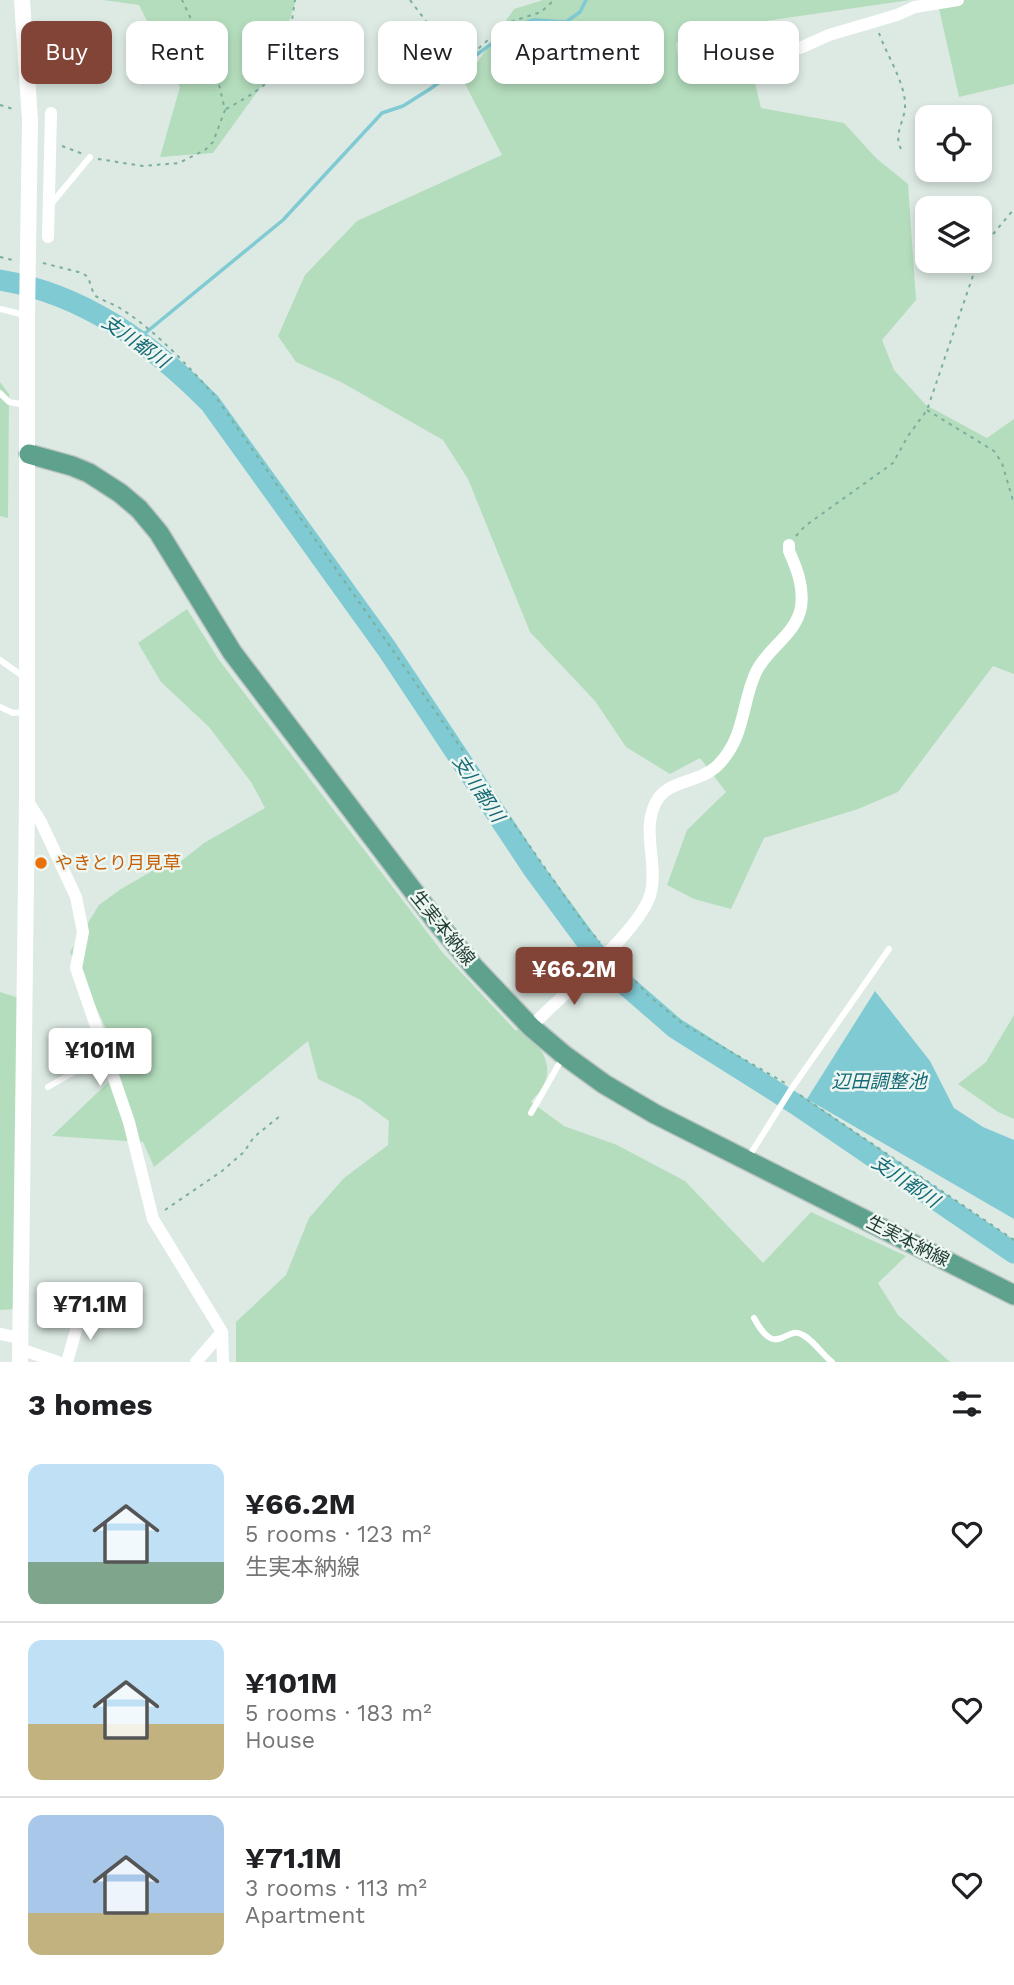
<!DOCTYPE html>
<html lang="en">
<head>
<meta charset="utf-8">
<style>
	body { margin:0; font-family:"Work Sans","Noto Sans JP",sans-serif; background:#f2f2f2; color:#202124; height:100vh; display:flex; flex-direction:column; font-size:26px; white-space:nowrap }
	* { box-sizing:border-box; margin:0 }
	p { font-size:23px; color:#757577 }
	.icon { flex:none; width:38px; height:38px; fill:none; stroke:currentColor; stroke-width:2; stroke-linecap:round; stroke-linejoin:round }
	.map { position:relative; height:1362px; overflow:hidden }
	.details { display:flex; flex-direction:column; background:#fff; flex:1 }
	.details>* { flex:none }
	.banner { position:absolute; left:21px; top:21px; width:973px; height:63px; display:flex; gap:14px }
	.controls { position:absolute; left:915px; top:105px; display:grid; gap:14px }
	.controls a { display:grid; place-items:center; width:77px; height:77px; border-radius:14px; background:#fff; box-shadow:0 4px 10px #0003; font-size:35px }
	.price { position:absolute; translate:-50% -60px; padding:0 16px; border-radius:7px; background:#fff; color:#222; font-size:23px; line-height:46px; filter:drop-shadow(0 2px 4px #0008) }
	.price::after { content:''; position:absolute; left:50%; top:42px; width:21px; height:16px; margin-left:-10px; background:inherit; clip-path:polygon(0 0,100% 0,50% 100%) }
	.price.selected { background:#824436; color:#fff }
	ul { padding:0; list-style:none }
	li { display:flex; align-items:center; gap:21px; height:175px; padding:0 28px }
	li+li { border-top:2px solid #e0e0e0 }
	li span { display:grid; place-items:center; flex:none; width:196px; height:140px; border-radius:14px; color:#555 }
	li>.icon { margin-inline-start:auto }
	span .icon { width:84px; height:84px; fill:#fffc; stroke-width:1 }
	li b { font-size:30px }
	h2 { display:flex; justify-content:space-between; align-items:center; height:84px; padding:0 28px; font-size:30px }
	.tag { padding:0 24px; border-radius:14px; background:#fff; box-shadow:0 4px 10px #0003; font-size:24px; line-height:63px }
	.tag.selected { background:#824436; color:#fff }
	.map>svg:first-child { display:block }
	.green { fill:#b4ddbd }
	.water { fill:#80cad3 }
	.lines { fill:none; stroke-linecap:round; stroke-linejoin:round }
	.stream { stroke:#80cad3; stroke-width:3.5 }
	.river { stroke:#80cad3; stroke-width:21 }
	.primary-casing { stroke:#bcc4c1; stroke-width:22 }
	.path { stroke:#7baf9d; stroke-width:2; stroke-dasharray:3.5 5; stroke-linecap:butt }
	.service { stroke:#fff; stroke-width:6 }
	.minor { stroke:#fff; stroke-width:12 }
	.tertiary { stroke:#fff; stroke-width:16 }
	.primary { stroke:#5ea28e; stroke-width:19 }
	.food-dot { fill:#e8710a; stroke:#edf6f1; stroke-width:2.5 }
	.labels { text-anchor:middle; stroke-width:5; stroke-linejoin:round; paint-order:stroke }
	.food-label { font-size:18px; fill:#c56008; stroke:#edf6f1; text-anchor:start }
	.street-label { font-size:18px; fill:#1e3a31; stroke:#edf6f1 }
	.water-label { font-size:19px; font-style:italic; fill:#166b78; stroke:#edf6f1 }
</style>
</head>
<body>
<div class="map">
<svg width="1014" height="1362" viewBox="0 0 1014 1362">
	<rect width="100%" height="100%" fill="#ddeae3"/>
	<path class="green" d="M103,0H296L273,70L213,153L160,157L180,87L139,5Z
		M543,0H910L758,22L676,43L680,71L755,83L761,108L844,123L876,158L908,184L916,300L882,340L894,370L926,405L987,438L1014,419V674L993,666L898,792L858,809L764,838L731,909L694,899L667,885L687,830L726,792L700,758L670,774L626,747L595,701L530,632L468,479L443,440L341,382L296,362L278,336L305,275L357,221L502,155L464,82L514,9Z
		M937,0H1014V84L959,97Z
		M0,382L9,394L8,518L0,516Z
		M187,609L219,660L443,953L516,1031L520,1027C536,1041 555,1061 544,1085C542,1091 534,1097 531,1102L564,1126L617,1145L685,1181L763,1263L811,1212L906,1256L878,1283L898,1315L950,1362H236V1322L286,1275L309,1218L344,1178L388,1145L389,1121L359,1099L318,1079L308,1041L154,1167L143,1142L52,1136L120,1071L115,1048L70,952L99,905L121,889L159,867L180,862L204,843L265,808L251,782L209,727L161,682L138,643Z
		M0,992L19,998L17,1309L0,1310Z
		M1014,1015V1119L998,1112L958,1084L986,1062Z"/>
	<path class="water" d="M875,991L930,1061L954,1108L983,1127L1014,1140V1219L807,1099Z"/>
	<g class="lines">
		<path class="stream" d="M138,339L283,220L382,113L403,106L430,89L517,25L534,20L566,22L580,12L586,0"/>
		<path class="river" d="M0,280C85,294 150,343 210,403L387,649L533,869L592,949L623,983L675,1028L797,1105L1014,1253"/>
		<defs>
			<path id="primary" d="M29,454L72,466L89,473L120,493L139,509L159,533L232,652L436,921L475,968L531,1027L564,1055L604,1084L655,1114L1014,1295"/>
		</defs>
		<use href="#primary" class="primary-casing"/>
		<path class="path" d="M410,0L454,58L460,61L479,48L507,23L541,12L554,0
			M879,33C886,54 906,84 905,106C905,121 893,134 901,149
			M0,105L16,110
			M226,109C287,76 285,66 295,0
			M62,146L83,154
			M98,159L143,166L179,163L205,150L213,142L225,110L216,72L182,0
			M980,256L989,239L1014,209
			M0,257L13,260
			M43,263L82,273L88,277L94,295C103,301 114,304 123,310C158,333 188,366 215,396L587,928L600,942
			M927,410L994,451L1002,463L1014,504
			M796,536L805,526L893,463L908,436L927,410L978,261
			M618,962L649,996L683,1024L785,1083
			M800,1095L1014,1240
			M165,1210L222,1171L244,1152L254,1137L280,1116"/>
		<path class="service" d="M52,203L90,157
			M0,309L25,315
			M0,393L9,402L26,405
			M0,660L24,677
			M0,707L13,713L25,712
			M48,1087L105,1054
			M531,1113L563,1057
			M748,1158L792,1088L889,949
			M754,1318C777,1361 785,1324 803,1335C814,1341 822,1354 832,1362"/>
		<path class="minor" d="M724,37L753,50L800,48L829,35L897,15L915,7L958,0
			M48,237L51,113
			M27,800L41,822L76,897L83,932L76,968L129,1122L153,1219L222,1332L223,1362
			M531,1027C560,996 643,929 651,892C658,863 641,830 656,802C668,779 699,784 718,765C746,736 741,704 756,672C767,648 796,635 801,607C804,587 797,569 789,551V545
			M0,1334L20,1338
			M20,1349L58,1362
			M67,1362L81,1313
			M196,1362L222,1332"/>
		<path class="tertiary" d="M20,1362L27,800V316L30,120L22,0"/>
		<use href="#primary" class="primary"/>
	</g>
	<circle class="food-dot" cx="41" cy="863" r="7"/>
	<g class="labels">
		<g class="food-label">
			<text x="55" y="869">やきとり月見草</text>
		</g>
		<g class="street-label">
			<text transform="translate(443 928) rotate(51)" y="6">生実本納線</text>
			<text transform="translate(908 1241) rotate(27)" y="6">生実本納線</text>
		</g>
		<g class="water-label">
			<text transform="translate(136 341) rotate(35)" y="7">支川都川</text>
			<text transform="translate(479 788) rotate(56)" y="7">支川都川</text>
			<text x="879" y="1088">辺田調整池</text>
			<text transform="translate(906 1181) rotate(34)" y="7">支川都川</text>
		</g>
	</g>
</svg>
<div class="controls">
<a><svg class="icon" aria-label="locate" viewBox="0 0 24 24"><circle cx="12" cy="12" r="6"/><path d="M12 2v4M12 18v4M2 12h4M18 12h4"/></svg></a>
<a><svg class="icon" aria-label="layers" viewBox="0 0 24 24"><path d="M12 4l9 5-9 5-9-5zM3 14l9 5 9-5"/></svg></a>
</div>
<b class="price selected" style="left:574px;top:1007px">¥66.2M</b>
<b class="price" style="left:100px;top:1088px">¥101M</b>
<b class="price" style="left:90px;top:1342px">¥71.1M</b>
<div class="banner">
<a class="tag selected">Buy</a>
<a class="tag">Rent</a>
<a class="tag">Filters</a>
<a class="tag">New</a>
<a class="tag">Apartment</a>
<a class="tag">House</a>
</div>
</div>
<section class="details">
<h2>3 homes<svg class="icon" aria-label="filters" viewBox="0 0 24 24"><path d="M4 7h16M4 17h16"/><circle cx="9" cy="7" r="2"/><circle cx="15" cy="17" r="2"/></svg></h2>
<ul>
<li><span style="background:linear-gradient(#bfe0f5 70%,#7fa58c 0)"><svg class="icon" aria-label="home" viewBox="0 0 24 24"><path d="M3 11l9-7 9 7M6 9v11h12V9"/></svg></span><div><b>¥66.2M</b><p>5 rooms · 123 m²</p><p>生実本納線</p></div><svg class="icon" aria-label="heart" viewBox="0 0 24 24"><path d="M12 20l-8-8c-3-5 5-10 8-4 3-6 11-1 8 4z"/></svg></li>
<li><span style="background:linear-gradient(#bfe0f5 60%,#c2b280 0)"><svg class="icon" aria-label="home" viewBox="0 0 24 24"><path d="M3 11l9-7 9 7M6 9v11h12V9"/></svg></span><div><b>¥101M</b><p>5 rooms · 183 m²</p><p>House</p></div><svg class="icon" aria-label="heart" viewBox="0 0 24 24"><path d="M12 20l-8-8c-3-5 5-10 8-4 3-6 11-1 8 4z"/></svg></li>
<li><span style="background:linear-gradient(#a9c7e8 70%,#c2b280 0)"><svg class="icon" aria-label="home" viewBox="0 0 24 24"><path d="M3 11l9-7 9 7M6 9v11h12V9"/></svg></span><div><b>¥71.1M</b><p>3 rooms · 113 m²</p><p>Apartment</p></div><svg class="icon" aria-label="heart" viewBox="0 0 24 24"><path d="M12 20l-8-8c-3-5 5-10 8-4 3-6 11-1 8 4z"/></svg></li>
</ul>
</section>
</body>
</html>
